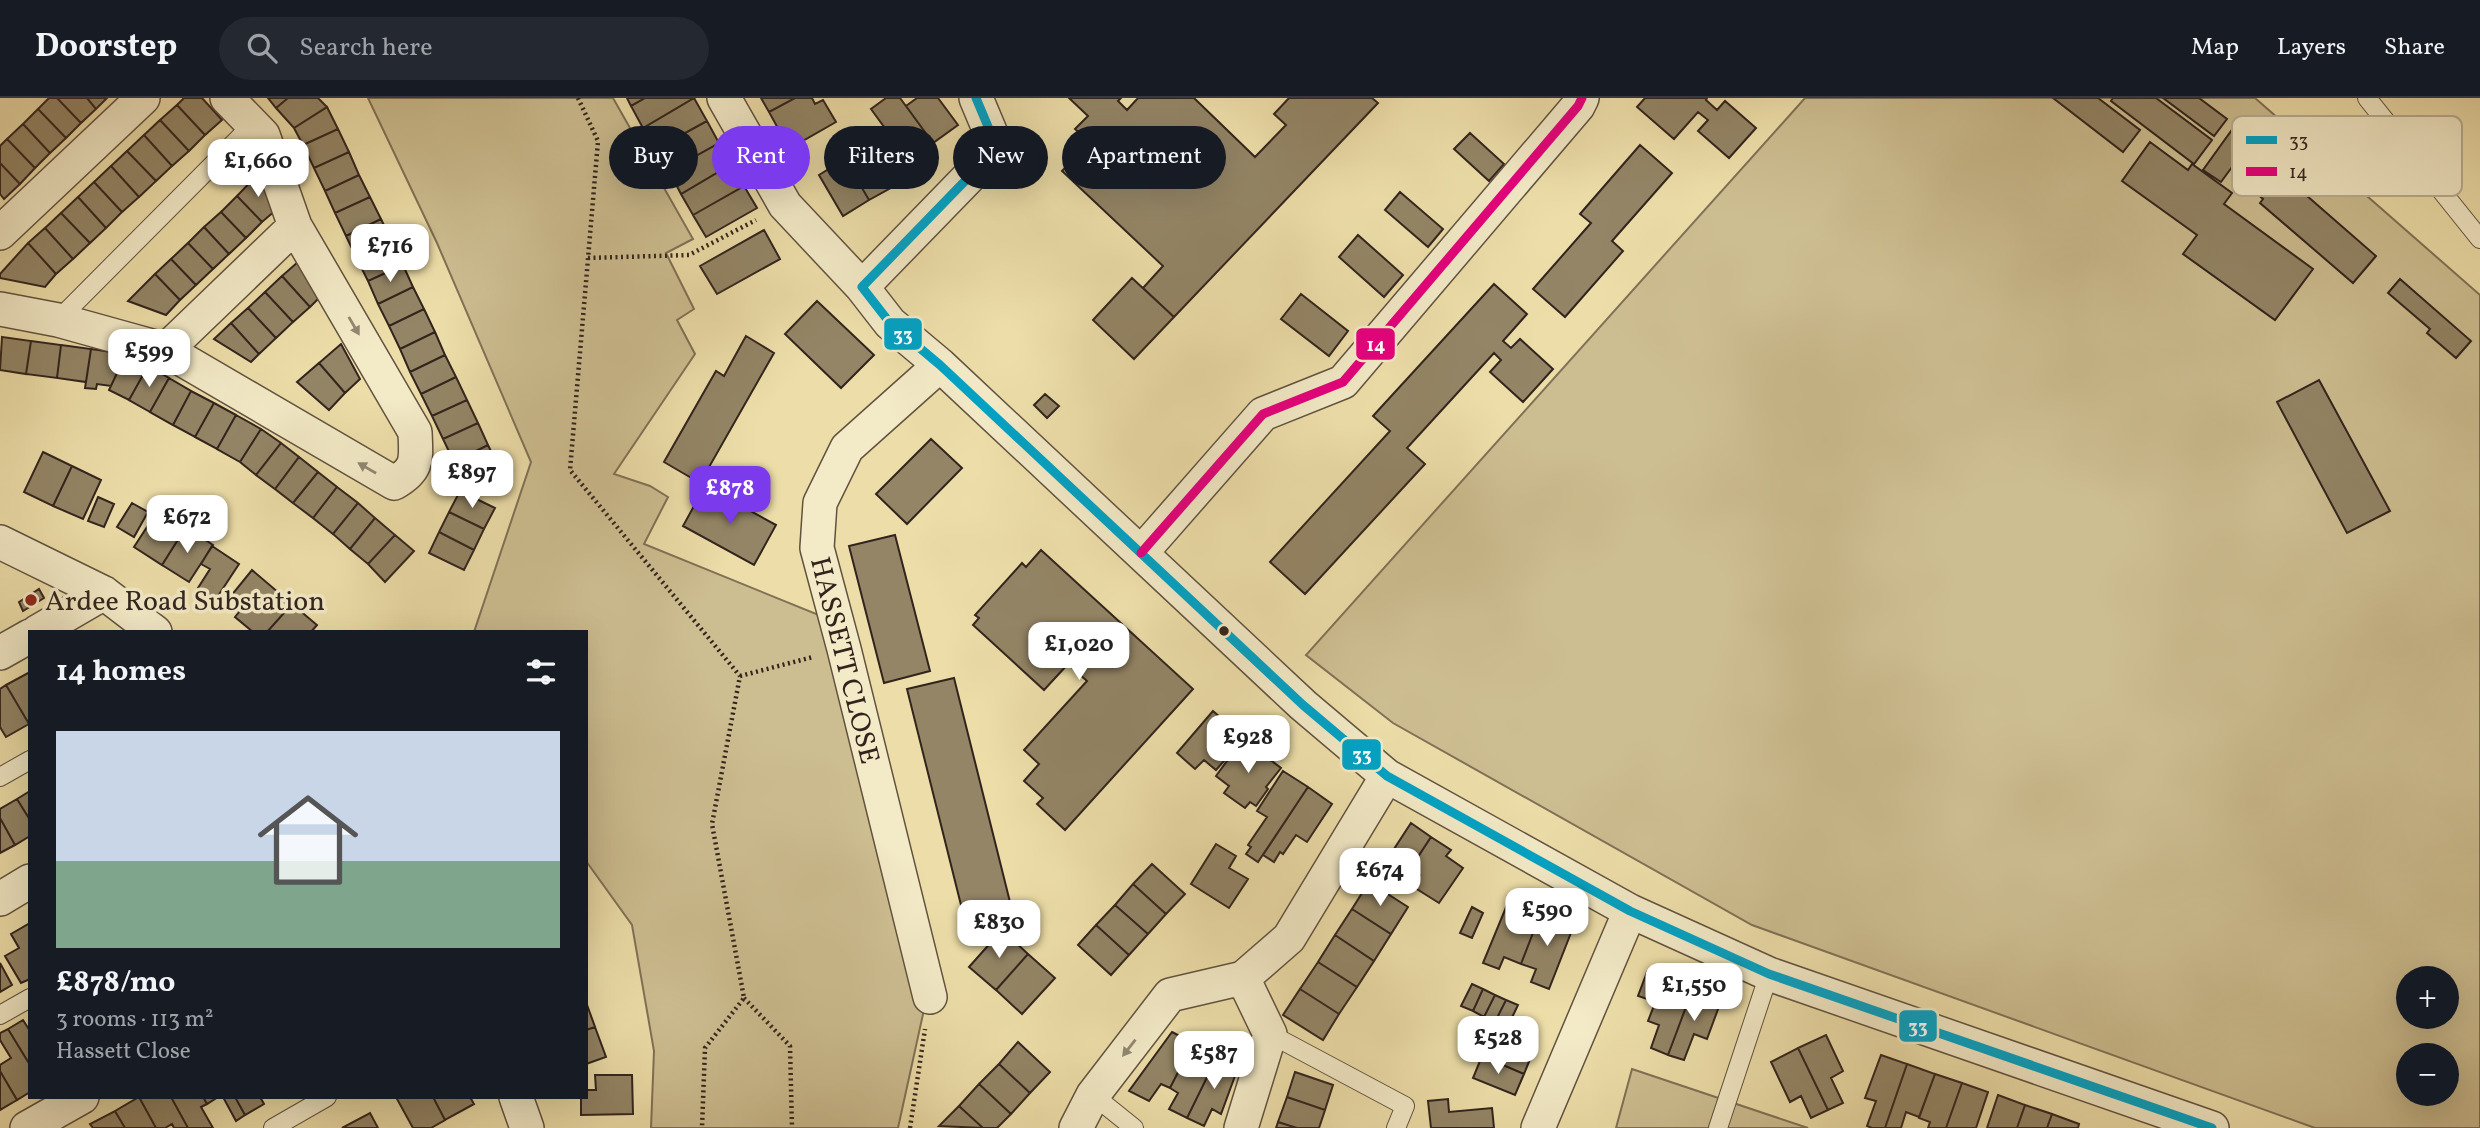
<!DOCTYPE html>
<html lang="en">
<head>
<meta charset="utf-8">
<style>
	body { margin:0; font-family:Vollkorn,serif; background:#242831; color:#f1f3f6; height:100vh; display:flex; flex-direction:column; font-size:26px; white-space:nowrap }
	* { box-sizing:border-box; margin:0 }
	p { font-size:23px; color:#9ea1a6 }
	.icon { flex:none; width:38px; height:38px; fill:none; stroke:currentColor; stroke-width:2; stroke-linecap:round; stroke-linejoin:round }
	.map { position:relative; flex:1; overflow:hidden }
	.sheet { position:absolute; left:28px; top:532px; width:560px; height:469px; display:flex; flex-direction:column; background:#171b24; border-radius:0px; box-shadow:0 7px 28px #0002 }
	.sheet>* { flex:none }
	.guide { position:absolute; left:609px; top:28px; width:665px; height:63px; display:flex; gap:14px }
	.controls { position:absolute; left:2396px; top:868px; display:grid; gap:14px }
	.controls a { display:grid; place-items:center; width:63px; height:63px; border-radius:50%; background:#171b24; box-shadow:0 7px 28px #0002; font-size:35px }
	.price { position:absolute; translate:-50% -60px; padding:0 16px; border-radius:14px; background:#fff; color:#222; font-size:23px; line-height:46px; filter:drop-shadow(0 2px 4px #0008) }
	.price::after { content:''; position:absolute; left:50%; top:42px; width:21px; height:16px; margin-left:-10px; background:inherit; clip-path:polygon(0 0,100% 0,50% 100%) }
	.price.on { background:#7c3aed; color:#fff }
	ul { padding:0; list-style:none }
	li { display:grid; align-content:center; gap:14px; height:371px; padding:0 28px }
	li+li { border-top:2px solid #363941 }
	li span { display:grid; place-items:center; height:217px; border-radius:0px; color:#555 }
	li>.icon { margin-inline-start:auto }
	span .icon { width:126px; height:126px; fill:#fffc; stroke-width:1 }
	li b { font-size:30px }
	h2 { display:flex; justify-content:space-between; align-items:center; height:84px; padding:0 28px; font-size:30px }
	.chip { padding:0 24px; border-radius:32px; background:#171b24; box-shadow:0 7px 28px #0002; font-size:24px; line-height:63px }
	.chip.on { background:#7c3aed; color:#fff }
	header { display:flex; align-items:center; gap:42px; box-sizing:border-box; height:98px; padding:0 35px; background:#171b24; border-bottom:2px solid #363941 }
	header strong { font-size:33px }
	nav { display:flex; gap:38px; margin-inline-start:auto; font-size:24px }
	.search { width:490px; height:63px; background:#242831; display:flex; align-items:center; gap:18px; box-sizing:border-box; padding:0 24px; border-radius:38px; color:#9ea1a6; font-size:26px }
	.map>svg:first-child { display:block }
	.green { fill:#cdbe91; stroke:#807157; stroke-width:2; fill-rule:evenodd }
	.building { fill:#938566; stroke:#32241d; stroke-width:2 }
	.lines { fill:none; stroke-linecap:round; stroke-linejoin:round }
	.lane-casing { stroke:#615240; stroke-width:20 }
	.street-casing { stroke:#615240; stroke-width:36 }
	.path { stroke:#32241d; stroke-width:4.5; stroke-dasharray:2 3.5; stroke-linecap:butt }
	.lane { stroke:#f3eac7; stroke-width:18 }
	.street { stroke:#f3eac7; stroke-width:33 }
	.bus-1-casing { stroke:#f3eac7; stroke-width:14 }
	.bus-2-casing { stroke:#f3eac7; stroke-width:14 }
	.bus-1 { stroke:#02a2c5; stroke-width:9 }
	.bus-2 { stroke:#e5007d; stroke-width:9 }
	.oneway { fill:#928772 }
	.poi-dot { fill:#8f2418; stroke:#f3eac7; stroke-width:2.5 }
	.bus-dot { fill:#32241d; stroke:#f3eac7; stroke-width:2.5 }
	.labels { text-anchor:middle; stroke-width:7; stroke-linejoin:round; paint-order:stroke }
	.poi-label { font-size:28px; fill:#32241d; stroke:#f3eac7; text-anchor:start }
	.street-label { font-size:28px; fill:#32241d; stroke:#f3eac7 }
	.key { fill:#f3eac7; stroke:#b9af94; stroke-width:2 }
	.key-label { font-size:19px; fill:#32241d }
	.line-badge { stroke:#f3eac7; stroke-width:2.5 }
	.badge-label { font-size:19px; text-anchor:middle; font-weight:bold; fill:#fff }
</style>
</head>
<body>
<header>
<strong>Doorstep</strong>
<div class="search"><svg class="icon" aria-label="search" viewBox="0 0 24 24"><circle cx="10" cy="10" r="6"/><path d="M15 15l6 6"/></svg>Search here</div>
<nav><a>Map</a><a>Layers</a><a>Share</a></nav>
</header>
<div class="map">
<svg width="2480" height="1030" viewBox="0 0 2480 1030">
	<rect width="100%" height="100%" fill="#eddea9"/>
	<filter id="stains"><feTurbulence type="fractalNoise" baseFrequency=".00286" numOctaves="4"/><feColorMatrix values="0 0 0 0 .2 0 0 0 0 .09 0 0 0 0 .02 0 0 0 .5 -.17"/></filter>
	<radialGradient id="worn" r=".72"><stop offset=".6" stop-color="#630" stop-opacity="0"/><stop offset="1" stop-color="#630" stop-opacity=".3"/></radialGradient>
	<path class="green" d="M368,0H613L693,141L666,155L694,211L677,222L695,256L614,376L650,388L668,399L644,446L831,522L925,907L898,1030H651L654,953L632,827L586,763V534H474L531,364L437,145Z
		M1805,0H2255L2480,197V1030H2315L1752,827L1393,625L1306,557ZM2408,880H2446V919H2408ZM2408,957H2446V996H2408Z
		M1632,971L1808,1030H1616Z"/>
	<path class="building" d="M49,0H57L81,25L66,40L38,11Z
		M57,0H87L96,11L81,25Z
		M87,0H107L96,11Z
		M184,0H202L222,22L205,37L177,7Z
		M268,0H288L276,10Z
		M288,0H318L327,9L294,30L276,10Z
		M627,0H645L631,8Z
		M645,0H694L643,30L631,8Z
		M694,0L707,23L656,51L643,30Z
		M761,0H795L769,14Z
		M795,0H812L815,6L823,2L836,24L799,45L795,37L785,43L769,14Z
		M886,0H900L933,45L909,63L871,11Z
		M917,0H938L958,27L933,45L906,8Z
		M1069,0H1121L1118,3L1127,12L1138,0H1194L1255,59L1286,27L1274,16L1289,0H1372L1378,5L1174,219L1143,190L1163,168L1062,73L1090,44L1075,31L1088,18Z
		M1645,0H1707L1706,2L1717,12L1725,3L1756,30L1729,60L1698,33L1708,22L1698,14L1674,41L1637,9Z
		M2053,0H2098L2140,32L2123,54Z
		M2113,0H2156L2212,42L2194,66L2111,3Z
		M2163,0H2199L2227,21L2214,38Z
		M177,7L205,37L189,53L160,22Z
		M327,9L338,31L303,47L294,30Z
		M38,11L66,40L50,55L23,26Z
		M160,22L189,53L172,68L144,37Z
		M2239,22L2257,35L2221,84L2203,72Z
		M707,23L719,45L669,73L656,51Z
		M23,26L50,55L35,70L7,41Z
		M338,31L349,54L314,70L303,47Z
		M1470,35L1504,66L1489,83L1454,51Z
		M144,37L172,68L156,83L127,53Z
		M7,41L35,70L20,86L0,65V48Z
		M2150,44L2188,72L2192,66L2232,95L2224,106L2313,171L2275,222L2183,156L2197,137L2122,83Z
		M719,45L732,66L681,96L669,73Z
		M872,46L896,87L869,102L845,61Z
		M1640,47L1672,75L1612,143L1623,153L1565,219L1533,191L1591,125L1580,116Z
		M127,53L156,83L139,99L111,68Z
		M349,54L359,77L325,93L314,70Z
		M2252,58L2279,82L2283,77L2376,158L2353,185L2260,105L2263,101L2235,77Z
		M845,61L869,102L843,118L819,77Z
		M0,65L20,86L4,101L0,96Z
		M732,66L744,88L693,117L681,96Z
		M111,68L139,99L122,114L94,84Z
		M259,75L276,112L262,124L237,98Z
		M359,77L370,99L335,115L325,93Z
		M94,84L122,114L106,130L78,99Z
		M744,88L757,110L706,139L693,117Z
		M1400,94L1443,131L1428,149L1385,112Z
		M237,98L262,124L246,140L221,114Z
		M78,99L106,130L90,145L61,115Z
		M370,99L381,121L346,138L335,115Z
		M221,114L246,140L229,156L204,129Z
		M61,115L90,145L73,161L45,130Z
		M381,121L392,144L357,161L346,138Z
		M204,129L229,156L213,171L188,145Z
		M45,130L73,161L56,176L28,145Z
		M764,132L780,161L717,196L700,168Z
		M1358,137L1403,177L1384,199L1339,159Z
		M392,144L403,167L368,183L357,161Z
		M28,145L56,176L45,189L0,180V176Z
		M188,145L213,171L196,187L171,161Z
		M171,161L196,187L180,202L155,176Z
		M299,163L319,200L310,209L282,178Z
		M403,167L413,189L378,206L368,183Z
		M155,176L180,202L166,217L128,203Z
		M282,178L310,209L293,224L265,194Z
		M1132,180L1174,219L1134,261L1093,222Z
		M2400,181L2471,243L2456,260L2427,235L2430,231L2388,195Z
		M1494,186L1527,216L1503,243L1511,250L1520,241L1553,271L1523,304L1490,274L1501,262L1494,255L1407,350L1425,366L1305,496L1270,464L1390,333L1373,318Z
		M413,189L424,211L389,228L378,206Z
		M265,194L293,224L276,240L248,210Z
		M1301,196L1348,233L1329,258L1281,221Z
		M817,203L874,257L841,290L785,236Z
		M248,210L276,240L259,256L231,225Z
		M424,211L435,234L400,251L389,228Z
		M231,225L259,256L251,264L214,241Z
		M435,234L445,257L410,274L400,251Z
		M746,238L774,255L700,385L664,364L716,273L724,278Z
		M2,239L31,243L26,276L0,272Z
		M31,243L61,247L57,280L26,276Z
		M341,246L360,281L345,295L319,265Z
		M61,247L91,251L86,284L57,280Z
		M91,251L126,256L111,288L97,286L96,291L85,290Z
		M126,256L148,268L129,302L109,292Z
		M445,257L456,279L421,296L410,274Z
		M319,265L345,295L329,312L297,284Z
		M148,268L169,280L150,314L129,302Z
		M456,279L467,302L432,318L421,296Z
		M169,280L191,293L173,327L150,314Z
		M2319,282L2390,413L2347,435L2277,304Z
		M191,293L214,305L195,339L173,327Z
		M1045,296L1059,308L1047,320L1034,307Z
		M467,302L478,325L443,341L432,318Z
		M214,305L236,317L217,351L195,339Z
		M236,317L261,331L240,364L217,351Z
		M478,325L488,347L454,364L443,341Z
		M261,331L281,345L256,377L240,364Z
		M931,341L962,370L907,426L876,396Z
		M281,345L299,359L275,391L256,377Z
		M488,347L499,370L465,386L454,364Z
		M43,354L72,368L53,408L24,394Z
		M299,359L318,374L293,405L275,391Z
		M72,368L101,382L83,421L53,408Z
		M318,374L337,389L313,420L293,405Z
		M705,388L776,427L754,467L683,428Z
		M337,389L358,405L333,436L313,420Z
		M460,393L495,410L484,431L449,414Z
		M98,399L114,406L104,429L88,423Z
		M132,405L148,414L134,439L117,429Z
		M358,405L375,420L350,451L333,436Z
		M158,412L186,429L162,467L134,449Z
		M449,414L484,431L474,452L439,434Z
		M375,420L395,437L368,466L350,451Z
		M186,429L213,447L189,484L162,467Z
		M439,434L474,452L464,472L429,455Z
		M395,437L414,453L385,484L368,466Z
		M895,437L930,573L884,585L849,448Z
		M212,448L239,466L216,501L198,490L210,471L201,466Z
		M1041,452L1193,591L1065,732L1037,706L1043,700L1024,683L1039,666L1024,652L1087,583L1068,566L1044,592L973,527L979,520L975,517L1022,465L1026,469Z
		M252,472L292,506L267,534H253L235,519L239,514L226,504Z
		M39,491L44,500L23,513L19,504Z
		M292,506L317,527L311,534H267Z
		M30,574V625L29,626L6,587Z
		M954,580L1012,812L965,823L907,591Z
		M6,587L29,626L6,639L0,629V591Z
		M1213,613L1244,640L1216,672L1204,662L1195,671L1177,655Z
		M1243,641L1281,670L1266,689L1268,691L1256,708L1250,704L1245,710L1224,695L1229,688L1216,678Z
		M1283,673L1308,689L1258,764L1246,756L1251,749L1248,747L1267,719L1257,713Z
		M1308,689L1332,706L1307,744L1296,737L1283,756L1280,754L1274,764L1263,757Z
		M30,693V722L17,701Z
		M17,701L30,722V738L15,747L0,720V711Z
		M0,720L15,747L0,755Z
		M1411,725L1431,739L1403,782L1396,778L1391,786L1377,777Z
		M1431,739L1451,752L1446,758L1463,770L1439,805L1412,788L1420,777L1410,771Z
		M1216,746L1236,758L1229,770L1248,781L1229,810L1191,786Z
		M1152,766L1185,796L1166,816L1133,786Z
		M1369,784L1408,809L1391,836L1352,811Z
		M1133,786L1166,816L1148,836L1115,807Z
		M1509,802L1541,814L1521,866L1504,859L1499,871L1483,865Z
		M1115,807L1148,836L1129,857L1096,827Z
		M1472,809L1483,815L1472,840L1460,835Z
		M1352,811L1391,836L1374,863L1335,837Z
		M1541,814L1574,827L1549,891L1531,884L1536,871L1521,866Z
		M30,825V881L21,885L5,858L19,850L11,836Z
		M1096,827L1129,857L1111,877L1078,847Z
		M1002,832L1028,856L996,892L969,869Z
		M1335,837L1374,863L1357,889L1318,864Z
		M1028,856L1055,880L1022,916L996,892Z
		M1318,864L1357,889L1339,916L1300,891Z
		M0,865L12,887L0,894Z
		M1647,874L1661,880L1653,903L1638,898Z
		M1664,882L1692,893L1668,957L1651,950L1659,927L1648,923Z
		M1472,886L1483,891L1473,913L1461,908Z
		M1300,891L1339,916L1323,942L1283,917Z
		M1483,891L1495,897L1484,919L1473,913Z
		M1692,893L1721,903L1707,941L1694,936L1684,962L1668,957Z
		M1495,897L1506,902L1495,924L1484,919Z
		M1506,902L1518,907L1507,930L1495,924Z
		M586,904L595,929L586,932Z
		M23,922L30,933V967L8,931Z
		M595,929L606,959L586,966V932Z
		M8,931L30,967V994L17,1002L0,973V967L11,960L0,942V935Z
		M1172,934L1193,945L1170,990L1161,986L1149,1003L1129,993Z
		M1491,936L1533,954L1524,976L1482,958Z
		M1826,937L1843,973L1831,980L1843,1005L1828,1012L1798,950Z
		M1018,944L1050,974L1030,995L999,966Z
		M1193,945L1218,957L1187,1020L1169,1011L1178,995L1170,990Z
		M1798,950L1828,1012L1811,1020L1801,998L1790,1004L1771,964Z
		M1218,957L1239,967L1221,1016L1212,1011L1204,1028L1187,1020Z
		M1881,957L1907,966L1885,1030H1872L1867,1028L1876,1003L1865,1000Z
		M1482,958L1524,976L1515,997L1473,980Z
		M999,966L1030,995L1011,1016L979,986Z
		M1907,966L1935,976L1919,1019L1906,1014L1901,1030H1885Z
		M0,973L17,1002L0,1012Z
		M1295,974L1333,987L1325,1012L1287,999Z
		M1935,976L1962,985L1946,1030H1928L1930,1024L1919,1020Z
		M595,977H632L633,1016L581,1017V999H586V992H596Z
		M1962,985L1988,994L1976,1030H1946Z
		M979,986L1011,1016L997,1030H983L959,1008Z
		M1998,997L2025,1007L2017,1030H1987Z
		M139,999H171L188,1030H174L172,1026L165,1030H156Z
		M139,999L156,1030H125L115,1013Z
		M171,999H203L207,1006L201,1009L213,1030H188Z
		M203,999H218L207,1006Z
		M223,999H235L245,1017L236,1023Z
		M235,999H260L264,1006L245,1017Z
		M399,999H433L445,1022L431,1030H413L397,1001Z
		M433,999H470L474,1006L445,1022Z
		M1287,999L1325,1012L1319,1030H1297L1278,1024Z
		M1448,1001L1449,1014L1492,1010L1494,1030H1431L1428,1003Z
		M2025,1007L2052,1016L2047,1030H2017Z
		M959,1008L983,1030L939,1028Z
		M115,1013L125,1030H93L90,1026Z
		M370,1015L378,1030H342Z
		M2052,1016L2079,1026L2078,1030H2047Z
		M1278,1024L1297,1030H1276Z"/>
	<g class="lines">
		<defs>
			<path id="lane" d="M2367,0L2480,141
				M58,222L252,27
				M0,679L30,662
				M0,917L30,900
				M1270,936L1405,1008L1396,1030
				M1093,997L1134,1030
				M273,1030L327,999
				M1718,1030L1769,876"/>
			<path id="street" d="M724,0L785,107L862,189
				M976,0L997,50L862,189L890,225L940,267L1303,607L1387,678L1630,813L1769,876L2212,1030
				M0,135L143,0
				M0,211L58,222L166,252L394,385C419,371 416,361 415,334L295,128L263,37L227,0
				M166,252L295,128
				M0,444L104,495L155,534
				M1141,455L1263,316L1343,284L1578,8L1582,0
				M37,534L104,495
				M0,555L30,538
				M0,801L30,783
				M930,899L844,551L817,450L820,405L847,350L940,267
				M516,999L527,1030
				M27,1030L82,999
				M1076,1030L1093,997L1170,897L1243,880L1289,840L1387,678
				M1241,1030L1270,936L1243,880
				M1538,1030L1630,813"/>
		</defs>
		<use href="#lane" class="lane-casing"/>
		<use href="#street" class="street-casing"/>
		<path class="path" d="M578,0L598,43L570,372L740,578L712,726L744,900L705,950L702,1030
			M588,160L689,157L756,122
			M740,578L813,559
			M744,900L790,948L792,1030
			M910,1030L925,931"/>
		<use href="#lane" class="lane"/>
		<use href="#street" class="street"/>
		<defs>
			<path id="bus-1" d="M976,0L997,50L862,189L890,225L940,267L1303,607L1387,678L1630,813L1769,876L2212,1030"/>
			<path id="bus-2" d="M1141,455L1263,316L1343,284L1578,8L1582,0"/>
		</defs>
		<use href="#bus-1" class="bus-1-casing"/>
		<use href="#bus-2" class="bus-2-casing"/>
		<use href="#bus-1" class="bus-1"/>
		<use href="#bus-2" class="bus-2"/>
	</g>
	<defs><path id="oneway-solid" d="M-6-.8H1V-3.2L6.5 0L1 3.2V.8H-6Z" transform="scale(1.75)"/></defs>
	<g class="oneway">
		<use href="#oneway-solid" transform="translate(354 228) rotate(60)"/>
		<use href="#oneway-solid" transform="translate(367 370) rotate(-150)"/>
		<use href="#oneway-solid" transform="translate(1129 950) rotate(128)"/>
	</g>
	<circle class="poi-dot" cx="31" cy="502" r="7"/>
	<circle class="bus-dot" cx="1224" cy="533" r="6"/>
	<g class="labels">
		<g class="poi-label">
			<text x="45" y="512">Ardee Road Substation</text>
		</g>
		<g class="street-label">
			<text transform="translate(846 562) rotate(76)" y="10">HASSETT CLOSE</text>
		</g>
	</g>
	<rect x="2232" y="18" width="230" height="80" rx="10" class="key"/>
	<rect x="2246" y="38" width="31" height="8" fill="#02a2c5"/>
	<rect x="2246" y="69" width="31" height="9" fill="#e5007d"/>
	<g class="key-label">
		<text x="2289" y="49">33</text>
		<text x="2289" y="80">14</text>
	</g>
	<g class="line-badge">
		<rect x="883" y="219" width="40" height="34" rx="7" fill="#02a2c5"/>
		<rect x="1355" y="229" width="41" height="34" rx="7" fill="#e5007d"/>
		<rect x="1341" y="640" width="41" height="33" rx="7" fill="#02a2c5"/>
		<rect x="1898" y="911" width="40" height="34" rx="7" fill="#02a2c5"/>
	</g>
	<g class="badge-label">
		<text x="903" y="243">33</text>
		<text x="1376" y="253">14</text>
		<text x="1362" y="663">33</text>
		<text x="1918" y="935">33</text>
	</g>
	<rect width="100%" height="100%" filter="url(#stains)"/>
	<rect width="100%" height="100%" fill="url(#worn)"/>
</svg>
<div class="controls">
<a>+</a>
<a>−</a>
</div>
<b class="price" style="left:258px;top:101px">£1,660</b>
<b class="price" style="left:390px;top:186px">£716</b>
<b class="price" style="left:149px;top:291px">£599</b>
<b class="price" style="left:472px;top:412px">£897</b>
<b class="price on" style="left:730px;top:428px">£878</b>
<b class="price" style="left:187px;top:457px">£672</b>
<b class="price" style="left:1079px;top:584px">£1,020</b>
<b class="price" style="left:1248px;top:677px">£928</b>
<b class="price" style="left:1380px;top:810px">£674</b>
<b class="price" style="left:1547px;top:850px">£590</b>
<b class="price" style="left:999px;top:862px">£830</b>
<b class="price" style="left:1694px;top:925px">£1,550</b>
<b class="price" style="left:1498px;top:978px">£528</b>
<b class="price" style="left:1214px;top:993px">£587</b>
<div class="guide">
<a class="chip">Buy</a>
<a class="chip on">Rent</a>
<a class="chip">Filters</a>
<a class="chip">New</a>
<a class="chip">Apartment</a>
</div>
<section class="sheet">
<h2>14 homes<svg class="icon" aria-label="filters" viewBox="0 0 24 24"><path d="M4 7h16M4 17h16"/><circle cx="9" cy="7" r="2"/><circle cx="15" cy="17" r="2"/></svg></h2>
<ul>
<li><span style="background:linear-gradient(#c9d6e8 60%,#7fa58c 0)"><svg class="icon" aria-label="home" viewBox="0 0 24 24"><path d="M3 11l9-7 9 7M6 9v11h12V9"/></svg></span><div><b>£878/mo</b><p>3 rooms · 113 m²</p><p>Hassett Close</p></div></li>
</ul>
</section>
</div>
</body>
</html>
